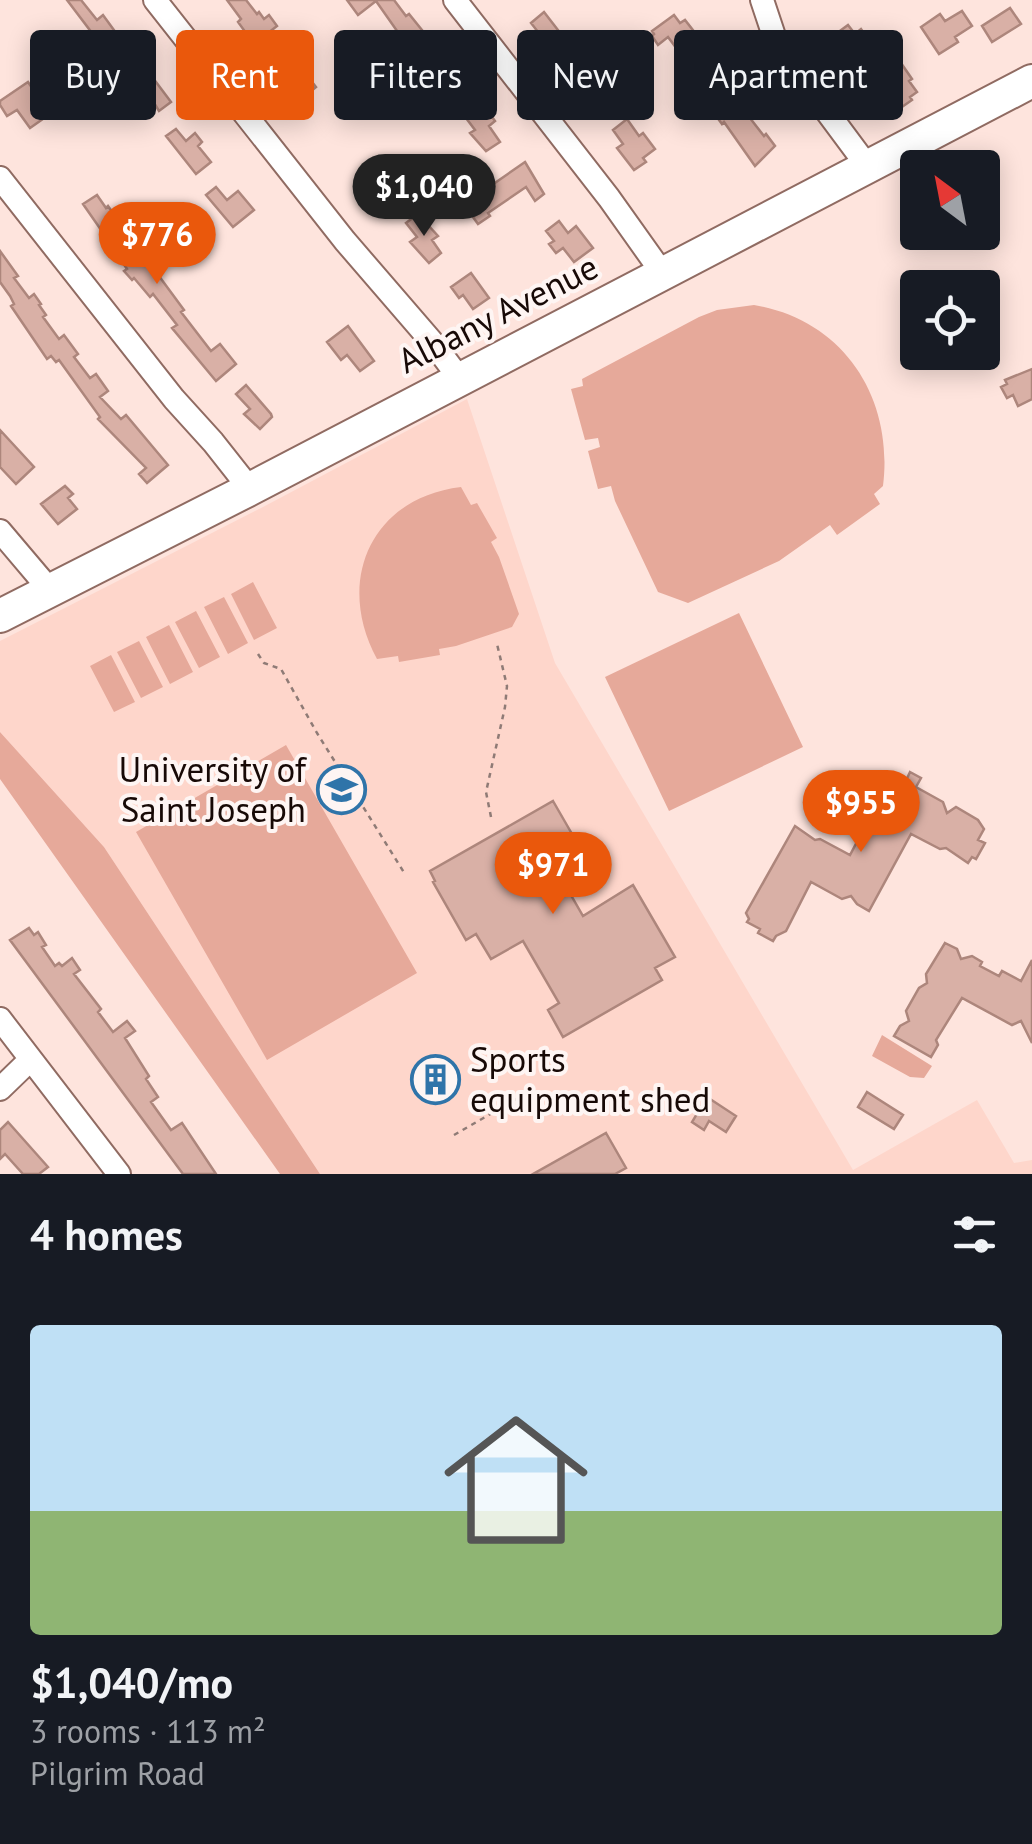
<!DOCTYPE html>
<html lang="en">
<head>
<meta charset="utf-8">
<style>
	body { margin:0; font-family:"PT Sans",sans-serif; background:#242831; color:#f1f3f6; height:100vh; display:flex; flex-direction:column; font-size:38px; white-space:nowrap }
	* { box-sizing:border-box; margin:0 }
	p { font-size:32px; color:#9ea1a6 }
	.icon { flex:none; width:55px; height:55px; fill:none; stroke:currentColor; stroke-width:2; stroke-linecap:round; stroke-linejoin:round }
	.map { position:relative; height:1174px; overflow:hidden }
	.details { display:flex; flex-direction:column; background:#171b24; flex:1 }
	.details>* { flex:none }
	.banner { position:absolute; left:30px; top:30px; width:972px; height:90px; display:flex; gap:20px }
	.needle { width:65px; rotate:328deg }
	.fabs { position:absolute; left:900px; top:150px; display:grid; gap:20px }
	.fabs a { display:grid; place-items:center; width:100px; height:100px; border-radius:10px; background:#171b24; box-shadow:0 5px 25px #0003; font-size:50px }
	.price { position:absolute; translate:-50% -85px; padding:0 22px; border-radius:35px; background:#ea580c; color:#fff; font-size:32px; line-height:65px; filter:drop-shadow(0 2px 5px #0008) }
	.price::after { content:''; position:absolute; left:50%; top:60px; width:30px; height:22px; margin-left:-15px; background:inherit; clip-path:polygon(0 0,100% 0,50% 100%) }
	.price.current { background:#222; color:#fff }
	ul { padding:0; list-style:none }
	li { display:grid; align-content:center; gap:20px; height:530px; padding:0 30px }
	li+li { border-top:2px solid #363941 }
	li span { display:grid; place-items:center; height:310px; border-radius:10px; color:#555 }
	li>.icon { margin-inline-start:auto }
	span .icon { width:180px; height:180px; fill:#fffc; stroke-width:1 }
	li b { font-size:42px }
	h2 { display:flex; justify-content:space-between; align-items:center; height:120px; padding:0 30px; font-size:42px }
	.chip { padding:0 35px; border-radius:10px; background:#171b24; box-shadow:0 5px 25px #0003; font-size:35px; line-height:90px }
	.chip.current { background:#ea580c; color:#fff }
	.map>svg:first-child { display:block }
	.built { fill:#fed6cb }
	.green { fill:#e6a99a }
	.building { fill:#d9b0a6; stroke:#ad867c; stroke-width:2.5 }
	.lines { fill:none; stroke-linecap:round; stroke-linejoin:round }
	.minor-casing { stroke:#906b62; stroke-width:26 }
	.highway-casing { stroke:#906b62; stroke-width:36 }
	.path { stroke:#8f7b76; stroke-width:2.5; stroke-dasharray:5 5; stroke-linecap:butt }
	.minor { stroke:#fff; stroke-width:22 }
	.highway { stroke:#fff; stroke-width:32 }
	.labels { text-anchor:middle; stroke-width:8; stroke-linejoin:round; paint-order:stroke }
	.street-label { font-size:35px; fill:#170906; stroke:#fef5f3 }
	.poi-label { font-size:35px; fill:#170906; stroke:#fef5f3; text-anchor:end }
</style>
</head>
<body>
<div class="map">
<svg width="1032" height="1174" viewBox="0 0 1032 1174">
	<rect width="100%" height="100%" fill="#fee4dd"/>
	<path class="built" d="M467,399L555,663L853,1170L977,1100L1014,1163L1032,1160V1174H320L104,847L0,732V641L263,507Z"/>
	<path class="green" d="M754,305C844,320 894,398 883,486L874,494L880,504L837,535L830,525L779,561L688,603L658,592L615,501L611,486L598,489L588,451L600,447L598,438L585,440L571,389L583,386L582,379L699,317L717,310Z
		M461,487L471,505L477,503L497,538L491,542L499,557L519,614L512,627L456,646L439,649L440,655L399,662L398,656L377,659C335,582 370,498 461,487Z
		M253,582L277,628L254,640L231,594Z
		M224,597L248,643L228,654L204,607Z
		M196,611L220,657L199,668L175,622Z
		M739,613L803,747L669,811L605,677Z
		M169,625L193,672L170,684L146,637Z
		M139,641L163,687L141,698L117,652Z
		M111,655L135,702L114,712L90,666Z
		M0,732L104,847L320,1174H280L0,779Z
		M286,745L417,973L267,1060L136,832Z
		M882,1035L932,1066L924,1078L910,1077L872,1056Z"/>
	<path class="building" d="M67,0H81L97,20L103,15L119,37L102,50L90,35L92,33Z
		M227,0H246L257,14L259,12L264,19L269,15L277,26L254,44L238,22L241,19Z
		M347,0H394L406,16L409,14L426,35L409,48L376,1L358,15Z
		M1010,8L1021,24L992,42L982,26Z
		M962,11L972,26L955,37L958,42L939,54L921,27L940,14L945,21Z
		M544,12L561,34L554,39L579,72L581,70L584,73L594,65L602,75L597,79L604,87L598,91L607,102L596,111L584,97L580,100L571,89L576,86L537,41L542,37L531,23Z
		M674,15L680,23L685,20L703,43L700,45L707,55L695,63L688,54L686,56L679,47L677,49L668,37L658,45L652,36L654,34L652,31Z
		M848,25L855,34L861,29L874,47L868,52L876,63L860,75L833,36Z
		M284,51L293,61L295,60L316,87L304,97L299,90L295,94L278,73L283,69L275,58Z
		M442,55L467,88L455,97L441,79L427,89L420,80L433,70L430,65Z
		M901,63L912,79L909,81L917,92L910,97L912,100L899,109L894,102L881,110L871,96L884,87L878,79Z
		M150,74L171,102L159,111L156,106L153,109L147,101L137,109L132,103L126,108L118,98Z
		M28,82L50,114L30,128L17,110L7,116L0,105V101Z
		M743,94L753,107L746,113L764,136L766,134L775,146L755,166L724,122L722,124L714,113Z
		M478,110L481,114L487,110L495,121L489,126L500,142L486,151L470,133L475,130L466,118Z
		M627,119L639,136L643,133L655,149L643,158L646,162L634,170L617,148L623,144L613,130Z
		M176,129L186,141L195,133L202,142L198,146L211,162L196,174L166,136Z
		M525,162L544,194L535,201L526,187L488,213L490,216L478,224L460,199L472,191L476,196Z
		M396,164L416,192L402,202L393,190L377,201L366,186Z
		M216,187L227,200L238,191L254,210L233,227L206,195Z
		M97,195L106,208L108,206L139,250L151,240L159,250L149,259L157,268L156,272L184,310L181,312L211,351L220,344L236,364L216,381L172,328L177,325L153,294L150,297L134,278L132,280L124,271L127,269L123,263L126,261L110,239L108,240L83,204Z
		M418,214L438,236L432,240L441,253L429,263L410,242L417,237L406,223Z
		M559,221L568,233L576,226L593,248L574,262L563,248L556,253L549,244L554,241L546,231Z
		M0,251L18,276L14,278L29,298L34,294L41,304L39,305L46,315L43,317L59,339L64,335L78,354L74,357L90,378L96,374L108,391L100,397L121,419L126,415L168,465L147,483L139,474L146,468L98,419L100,417L59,360L56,362L51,356L47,359L11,306L14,304L10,296L0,282Z
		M471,273L489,298L473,309L463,295L459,298L451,287Z
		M348,326L374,361L360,371L347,355L341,360L327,342Z
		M1032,369V399L1018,406L1013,395L1007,398L1001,387L1007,384L1005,380Z
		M246,385L271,414L272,417L260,429L244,414L250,409L236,394Z
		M0,430L34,467L16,484L0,467Z
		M65,486L73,494L68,498L77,509L58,524L41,504Z
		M910,772L921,778L916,787L943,802L947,813L956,807L978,820L984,829L978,840L985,843L976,859L972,857L968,863L946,848L940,849L911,834L869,911L857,904L851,896L842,899L811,882L786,931L776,936L773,941L758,933L760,929L747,922L749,919L746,913L795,826L815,840L820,839L850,855L877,804L886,800L883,791L890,777L904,785Z
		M553,801L591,867L564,883L583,916L633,885L675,957L655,968L662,980L563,1037L548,1010L559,1003L523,941L491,959L476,934L466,940L433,882L435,881L430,871Z
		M29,928L34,935L38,932L46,945L42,947L55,966L59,963L62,966L72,958L80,970L74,974L101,1009L98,1012L113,1032L127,1021L135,1031L125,1038L149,1076L146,1079L158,1097L151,1102L171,1130L182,1123L216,1174H183L10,940Z
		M945,943L957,949L961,959L972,956L982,962L980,966L999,976L1002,971L1021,981L1032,960V1043L1021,1021L1012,1025L962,998L936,1040L938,1045L931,1057L894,1036L900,1026L909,1021L906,1011L919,988L927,983L926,974Z
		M867,1092L903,1115L894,1129L858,1107Z
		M707,1097L736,1116L726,1132L709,1121L704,1130L692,1122Z
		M8,1122L48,1167L39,1174H23L5,1154L0,1159V1130Z
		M606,1133L626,1168L615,1174H533Z"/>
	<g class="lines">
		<defs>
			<path id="minor" d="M155,0L345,241L433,343L460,379
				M455,0L609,198L663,274
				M762,0L775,39L787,58L868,167
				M0,178L174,399L213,442L250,489
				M0,531L50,590
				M0,1019L119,1174
				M0,1089L30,1060"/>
			<path id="highway" d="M0,616L250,489L1032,81"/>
		</defs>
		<use href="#minor" class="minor-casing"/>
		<use href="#highway" class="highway-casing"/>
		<path class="path" d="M258,654L264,663L281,669L317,733L405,874
			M491,817L486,792L505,707L507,686L497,644
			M454,1135L520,1097"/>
		<use href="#minor" class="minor"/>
		<use href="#highway" class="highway"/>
	</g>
	<defs>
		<symbol id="university-ring" viewBox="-11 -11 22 22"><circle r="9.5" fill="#fef5f3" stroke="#2f74a9" stroke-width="1.5"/><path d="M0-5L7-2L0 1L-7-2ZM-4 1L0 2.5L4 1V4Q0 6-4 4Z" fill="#2f74a9"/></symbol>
		<symbol id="building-ring" viewBox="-11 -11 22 22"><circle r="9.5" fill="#fef5f3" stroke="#2f74a9" stroke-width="1.5"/><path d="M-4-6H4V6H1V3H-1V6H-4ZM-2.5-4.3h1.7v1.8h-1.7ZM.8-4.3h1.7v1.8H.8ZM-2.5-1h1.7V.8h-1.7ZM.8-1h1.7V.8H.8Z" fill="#2f74a9"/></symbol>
	</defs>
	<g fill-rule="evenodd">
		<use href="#university-ring" x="314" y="762" width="55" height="55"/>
		<use href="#building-ring" x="408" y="1052" width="55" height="55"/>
	</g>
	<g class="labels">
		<g class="street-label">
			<text transform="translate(498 314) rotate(-27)" y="12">Albany Avenue</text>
		</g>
		<g class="poi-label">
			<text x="306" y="782">University of<tspan x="306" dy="40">Saint Joseph</tspan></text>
			<text x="470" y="1072" text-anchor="start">Sports<tspan x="470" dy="40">equipment shed</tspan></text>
		</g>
	</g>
</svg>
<div class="fabs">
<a><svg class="needle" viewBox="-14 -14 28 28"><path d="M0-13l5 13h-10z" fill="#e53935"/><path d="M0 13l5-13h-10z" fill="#9ea1a6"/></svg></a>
<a><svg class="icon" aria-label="locate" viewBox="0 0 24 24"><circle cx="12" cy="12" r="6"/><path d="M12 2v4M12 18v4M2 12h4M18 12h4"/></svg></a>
</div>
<b class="price current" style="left:424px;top:239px">$1,040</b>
<b class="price" style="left:157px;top:287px">$776</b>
<b class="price" style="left:861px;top:855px">$955</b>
<b class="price" style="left:553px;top:917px">$971</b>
<div class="banner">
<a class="chip">Buy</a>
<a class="chip current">Rent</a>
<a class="chip">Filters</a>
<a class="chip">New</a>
<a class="chip">Apartment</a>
</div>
</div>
<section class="details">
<h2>4 homes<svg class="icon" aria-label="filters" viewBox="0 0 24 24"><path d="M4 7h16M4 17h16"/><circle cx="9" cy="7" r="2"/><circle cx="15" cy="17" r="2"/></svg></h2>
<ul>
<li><span style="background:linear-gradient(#bfe0f5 60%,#8fb573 0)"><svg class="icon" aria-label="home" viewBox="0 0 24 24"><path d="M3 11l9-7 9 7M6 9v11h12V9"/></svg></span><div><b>$1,040/mo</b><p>3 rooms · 113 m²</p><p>Pilgrim Road</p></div></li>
</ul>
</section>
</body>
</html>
